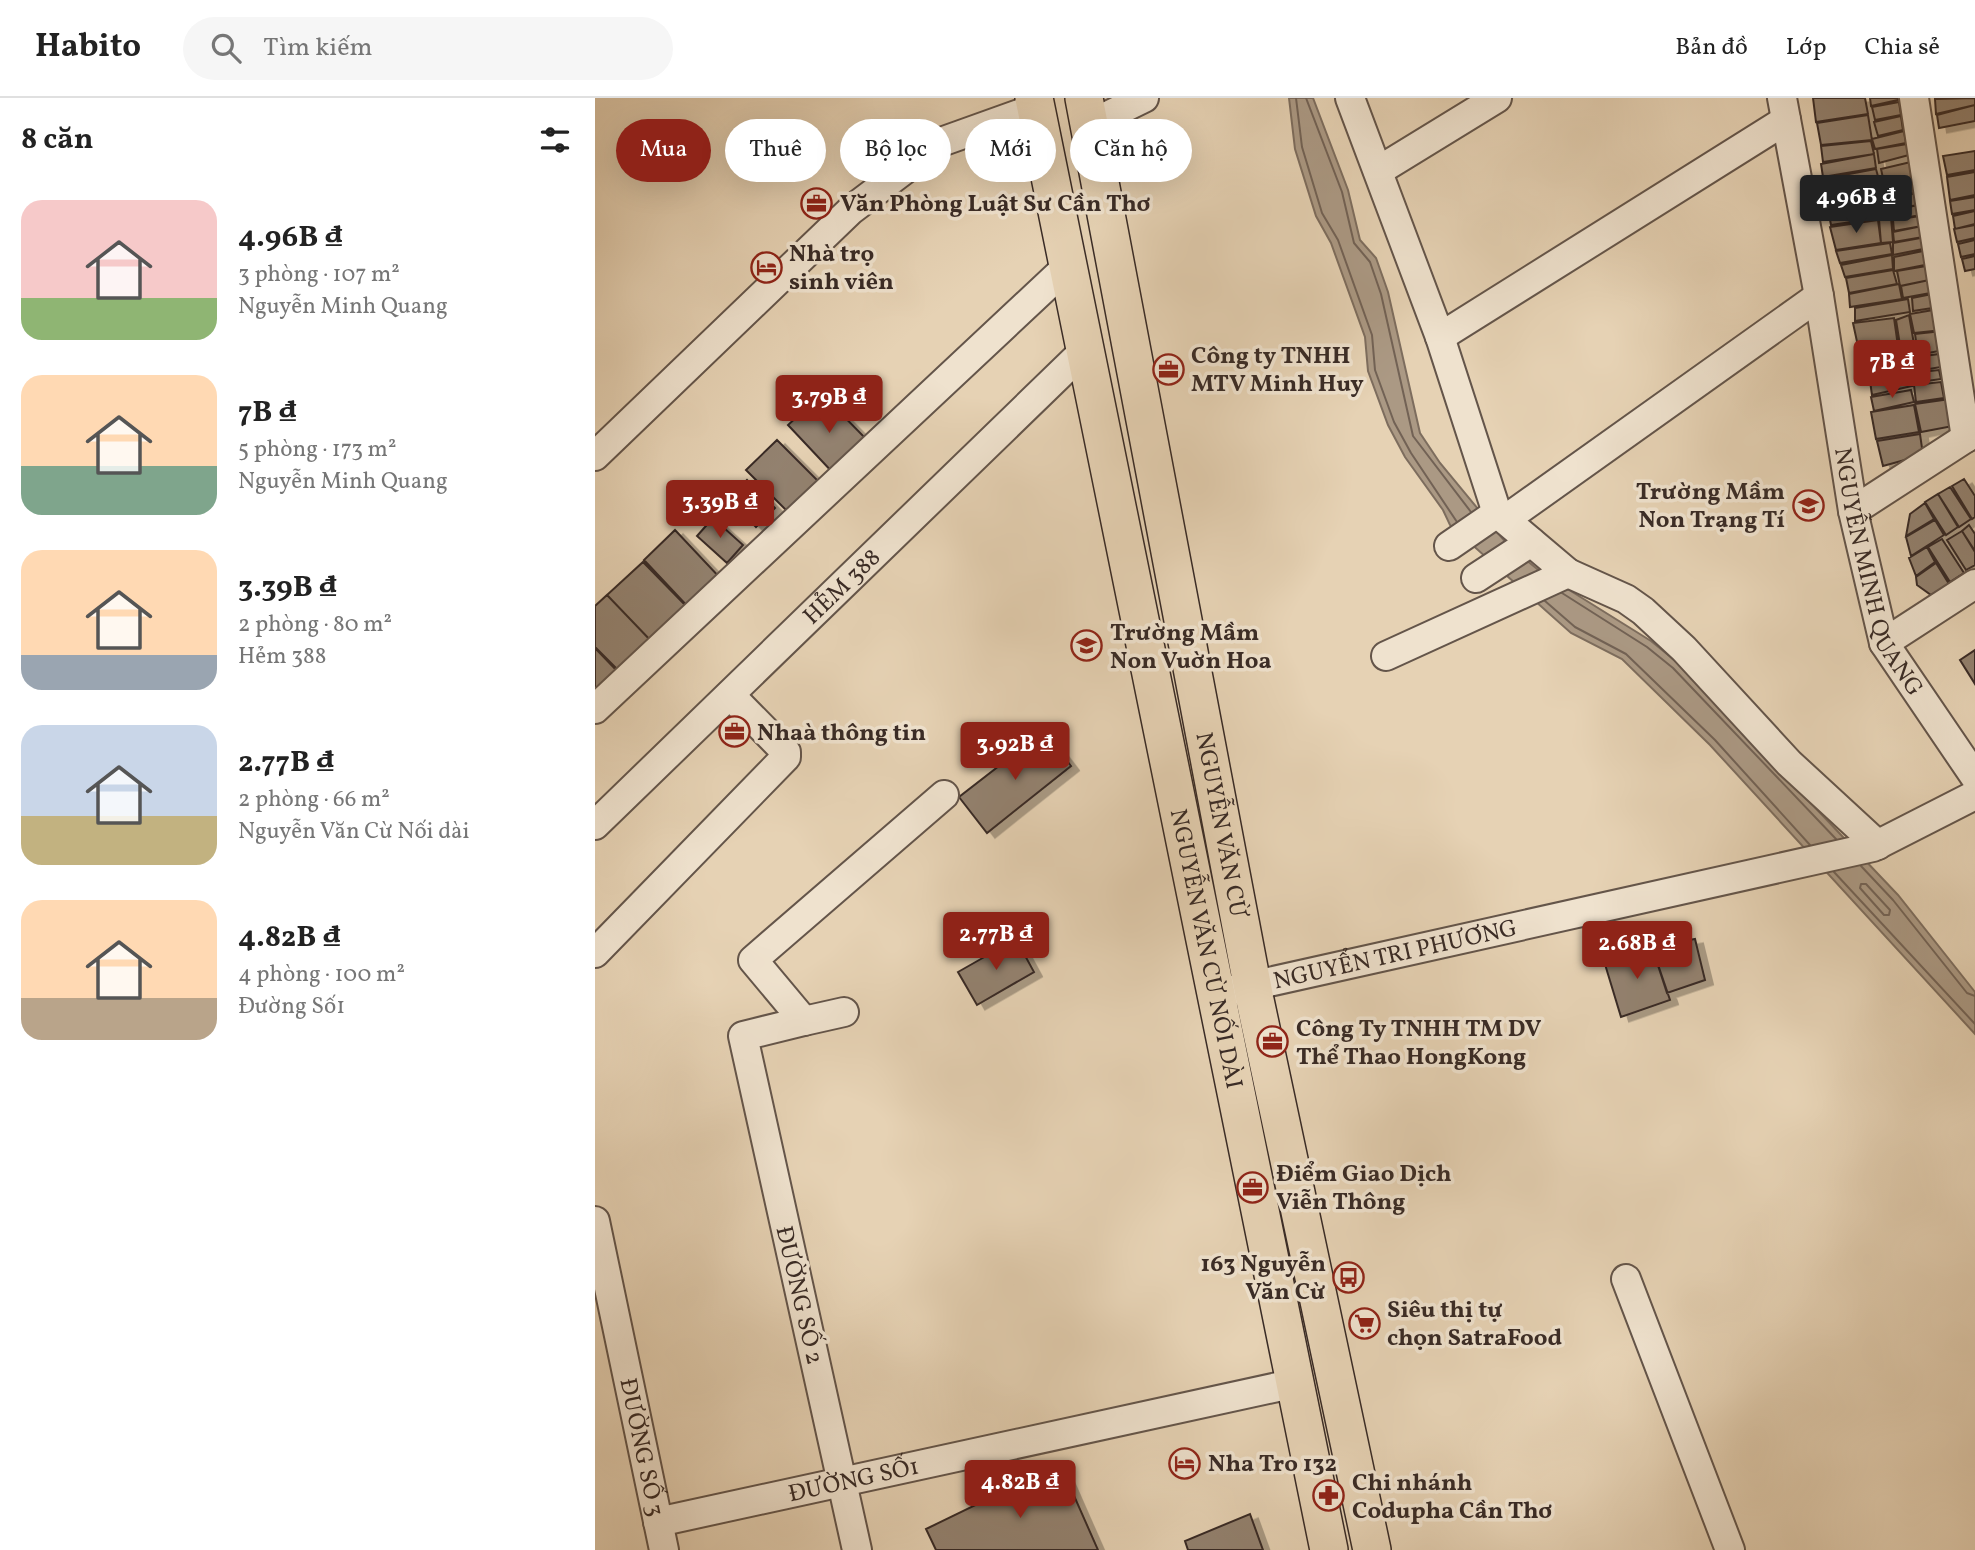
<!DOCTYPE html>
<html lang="vi">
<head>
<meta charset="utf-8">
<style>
	body { margin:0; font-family:Vollkorn,serif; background:#f6f6f6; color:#222; height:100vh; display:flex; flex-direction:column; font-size:26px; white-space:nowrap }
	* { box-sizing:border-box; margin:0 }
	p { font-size:23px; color:#767676 }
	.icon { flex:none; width:38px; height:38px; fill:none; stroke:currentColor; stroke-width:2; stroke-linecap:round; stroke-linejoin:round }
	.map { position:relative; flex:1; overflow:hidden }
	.panel { display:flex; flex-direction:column; background:#fff; width:595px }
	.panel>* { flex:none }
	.guide { position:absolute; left:21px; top:21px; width:665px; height:63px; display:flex; gap:14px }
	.price { position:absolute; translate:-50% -60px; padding:0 16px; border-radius:7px; background:#8f2418; color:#fff; font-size:23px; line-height:46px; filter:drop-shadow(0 2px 4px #0008) }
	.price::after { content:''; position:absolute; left:50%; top:42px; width:21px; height:16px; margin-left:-10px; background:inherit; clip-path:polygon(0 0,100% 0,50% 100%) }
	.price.active { background:#222; color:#fff }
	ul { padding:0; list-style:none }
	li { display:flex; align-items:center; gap:21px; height:175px; padding:0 21px }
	li span { display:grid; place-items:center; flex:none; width:196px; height:140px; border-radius:21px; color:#555 }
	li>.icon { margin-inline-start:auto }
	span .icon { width:84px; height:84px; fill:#fffc; stroke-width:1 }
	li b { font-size:30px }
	h2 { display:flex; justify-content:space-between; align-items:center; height:84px; padding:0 21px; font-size:30px }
	.tag { padding:0 24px; border-radius:32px; background:#fff; box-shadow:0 7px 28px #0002; font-size:24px; line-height:63px }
	.tag.active { background:#8f2418; color:#fff }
	header { display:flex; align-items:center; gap:42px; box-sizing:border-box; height:98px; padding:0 35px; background:#fff; border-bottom:2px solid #e0e0e0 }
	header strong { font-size:33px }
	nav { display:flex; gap:38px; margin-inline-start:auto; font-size:24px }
	.search { width:490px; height:63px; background:#f6f6f6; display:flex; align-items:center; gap:18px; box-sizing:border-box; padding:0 24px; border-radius:38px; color:#767676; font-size:26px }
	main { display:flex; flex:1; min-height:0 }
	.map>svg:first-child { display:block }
	.water { fill:#ab9984; stroke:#7d6d5e; stroke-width:2 }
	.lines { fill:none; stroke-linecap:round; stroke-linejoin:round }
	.shore { stroke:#726255; stroke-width:2 }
	.building { fill:#938270; stroke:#392b26; stroke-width:2; filter:url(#shadow) }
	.minor-casing { stroke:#64554a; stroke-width:32 }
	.major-casing { stroke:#392b26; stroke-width:40 }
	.minor { stroke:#efe2ce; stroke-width:28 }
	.major { stroke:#e6d2b4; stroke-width:37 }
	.labels { text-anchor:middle; stroke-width:7; stroke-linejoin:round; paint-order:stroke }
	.poi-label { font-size:24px; font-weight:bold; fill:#392b26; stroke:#efe2ce; text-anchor:start }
	.street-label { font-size:24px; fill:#392b26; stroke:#efe2ce }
</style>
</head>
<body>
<header>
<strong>Habito</strong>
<div class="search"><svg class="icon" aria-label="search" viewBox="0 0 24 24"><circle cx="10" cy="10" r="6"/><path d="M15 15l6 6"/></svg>Tìm kiếm</div>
<nav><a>Bản đồ</a><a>Lớp</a><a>Chia sẻ</a></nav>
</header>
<main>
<section class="panel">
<h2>8 căn<svg class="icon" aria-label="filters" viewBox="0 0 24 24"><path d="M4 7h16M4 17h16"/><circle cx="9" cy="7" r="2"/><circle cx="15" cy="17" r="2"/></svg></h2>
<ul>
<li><span style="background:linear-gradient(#f6c9c9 70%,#8fb573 0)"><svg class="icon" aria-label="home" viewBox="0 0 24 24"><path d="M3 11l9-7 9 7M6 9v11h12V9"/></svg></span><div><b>4.96B ₫</b><p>3 phòng · 107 m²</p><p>Nguyễn Minh Quang</p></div></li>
<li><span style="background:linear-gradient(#ffd9b3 65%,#7fa58c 0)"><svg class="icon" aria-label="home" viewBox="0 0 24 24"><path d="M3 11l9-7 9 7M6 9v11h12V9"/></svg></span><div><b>7B ₫</b><p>5 phòng · 173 m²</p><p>Nguyễn Minh Quang</p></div></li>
<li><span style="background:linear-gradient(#ffd9b3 75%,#9aa5b1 0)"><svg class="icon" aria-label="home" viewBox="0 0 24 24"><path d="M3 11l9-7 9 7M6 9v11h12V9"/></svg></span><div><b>3.39B ₫</b><p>2 phòng · 80 m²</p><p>Hẻm 388</p></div></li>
<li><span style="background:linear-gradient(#c9d6e8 65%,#c2b280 0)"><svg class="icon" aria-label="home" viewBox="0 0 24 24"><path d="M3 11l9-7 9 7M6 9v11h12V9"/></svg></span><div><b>2.77B ₫</b><p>2 phòng · 66 m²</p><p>Nguyễn Văn Cừ Nối dài</p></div></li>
<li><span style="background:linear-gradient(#ffd9b3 70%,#b9a48a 0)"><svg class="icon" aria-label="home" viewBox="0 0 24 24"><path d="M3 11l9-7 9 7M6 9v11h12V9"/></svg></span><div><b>4.82B ₫</b><p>4 phòng · 100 m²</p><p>Đường Số1</p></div></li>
</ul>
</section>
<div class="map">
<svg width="1380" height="1452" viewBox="0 0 1380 1452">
	<defs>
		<filter id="shadow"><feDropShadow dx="8" dy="4.5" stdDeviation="0" flood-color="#0004"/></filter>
	</defs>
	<rect width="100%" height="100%" fill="#e6d2b4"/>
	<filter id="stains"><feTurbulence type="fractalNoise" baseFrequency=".00286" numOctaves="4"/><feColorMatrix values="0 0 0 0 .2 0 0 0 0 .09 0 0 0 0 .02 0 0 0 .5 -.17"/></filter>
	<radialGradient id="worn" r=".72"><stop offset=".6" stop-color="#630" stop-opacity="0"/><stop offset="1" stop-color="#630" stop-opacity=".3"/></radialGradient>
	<path class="water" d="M694,0H718L753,92L765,142L781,160L793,194L825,335L845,365L912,446L947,475L1056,543L1083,565L1303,797L1380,894V936L1115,647L1027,561L976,535L855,427L848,412L810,359L793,327L773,273L770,239L736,145L721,118L700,51Z"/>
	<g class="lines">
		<path class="shore" d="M701,0L707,49L727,115L743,142L777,237L780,272L799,324L816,355L862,424
			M711,0L747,94L759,145L775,164L786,196L818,338L876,414
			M967,495L1052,549L1078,570L1241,741
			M950,503L980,529L1031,556L1120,642L1215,747
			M1266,768L1298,802L1372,895L1380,898
			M1239,774L1380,926
			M1266,786H1271L1295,812L1294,817H1289L1265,790Z"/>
	</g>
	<path class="building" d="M1218,0H1270L1273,16L1221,24Z
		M1275,0H1303V2L1276,8Z
		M1380,0V7L1341,16L1340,1Z
		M1304,4L1306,17L1280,22L1277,9Z
		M1380,7V23L1344,30L1342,17Z
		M1273,17L1277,42L1226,47L1222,25Z
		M1306,18L1308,32L1283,38L1279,24Z
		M1309,33L1311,45L1280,51L1277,41Z
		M1276,43L1279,56L1228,64L1226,48Z
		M1312,46L1314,57L1284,65L1282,51Z
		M1380,53V72L1352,77L1348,58Z
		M1279,56L1281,70L1228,79L1226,66Z
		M1320,63L1323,78L1289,85L1286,71Z
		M1281,71L1285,86L1231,95L1227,81Z
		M1380,74V97L1355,102L1352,79Z
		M1322,80L1325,94L1294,99L1291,86Z
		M1284,87L1287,102L1233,110L1231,95Z
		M1322,95L1324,107L1295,111L1294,101Z
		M1380,99V112L1357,116L1355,103Z
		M1288,104L1290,119L1236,127L1233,111Z
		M1324,107L1326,117L1297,122L1296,112Z
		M1380,113V126L1360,131L1358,118Z
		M1325,118L1327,128L1299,133L1298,122Z
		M1296,119L1298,144L1286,145L1284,121Z
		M1283,122L1286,145L1241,152L1235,129Z
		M1380,127V140L1362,144L1359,131Z
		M1327,128L1328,139L1299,144L1298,134Z
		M1331,139L1333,150L1298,157V145Z
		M1380,142V156L1366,159L1363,146Z
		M1295,145L1297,156L1245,165L1241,153Z
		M1333,152L1335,166L1299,173V159Z
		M1297,157L1298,171L1250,179L1246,167Z
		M1380,158V171L1370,173L1367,161Z
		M1337,167L1339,181L1305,188L1302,173Z
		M1298,172L1302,186L1254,195L1251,180Z
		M1339,181L1341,194L1308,200L1306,188Z
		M1304,186L1307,201L1255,209L1254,196Z
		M1342,195L1344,209L1318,213L1317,200Z
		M1313,201L1315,214L1260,223V210Z
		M1344,211L1348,232L1319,235L1315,216Z
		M1314,217L1321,258L1307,260L1301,222Z
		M1299,220L1303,248L1264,253L1258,225Z
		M1347,233L1349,252L1323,257L1320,236Z
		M1303,249L1305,261L1266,269L1262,255Z
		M1344,256L1346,269L1310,275L1308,261Z
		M1344,272L1346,281L1318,285L1317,275Z
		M1314,276L1317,288L1277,297L1275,283Z
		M1346,284L1349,300L1321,304L1319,287Z
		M1316,292L1319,304L1279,313L1276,299Z
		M227,296L276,346L241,378L193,327Z
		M1355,301L1358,328L1326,334L1320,306Z
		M1319,307L1324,334L1281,341L1276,314Z
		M1325,336L1328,357L1288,368L1282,343Z
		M182,342L230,390L201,422L151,372Z
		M1369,381L1380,398V419L1377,421L1357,388Z
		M152,382L180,410L161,429L134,400Z
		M1355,389L1376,421L1364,429L1343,396Z
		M1343,396L1363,429L1351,437L1330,404Z
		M1330,405L1339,421L1311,438L1315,416Z
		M118,420L148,447L132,465L102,438Z
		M1340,422L1349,437L1316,458L1311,439Z
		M1374,427L1380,436V453L1367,433Z
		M80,432L128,483L96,512L49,462Z
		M1367,433L1380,454V467L1371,472L1352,442Z
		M1347,441L1369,475L1355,484L1333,449Z
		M1332,449L1340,464L1321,478L1314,460Z
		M48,464L95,512L59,546L12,497Z
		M1341,465L1354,486L1336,497L1322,487L1321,479Z
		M12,497L59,546L26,575L0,549V508Z
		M0,550L25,576L0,601Z
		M1380,552V586L1365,562Z
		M449,633L476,668L392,735L364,699Z
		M421,841L439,874L382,907L363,874Z
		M1100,841L1110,882L1072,895L1057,849Z
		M1057,849L1075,902L1026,919L1009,863Z
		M465,1366L503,1452H341L331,1431Z
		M655,1416L668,1452H593L590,1443Z"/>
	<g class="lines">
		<defs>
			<g id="minor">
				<path d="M755,0L845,239L902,415L973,475L791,558"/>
				<path id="s1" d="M1187,0L1224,198L1258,413L1289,545L1380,679"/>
				<path d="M1319,0L1371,340"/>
				<path d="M494,27L549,0"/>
				<path d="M783,73L902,0"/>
				<path d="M845,239L1191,22"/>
				<path d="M0,358L256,112L346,44L441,10"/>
				<path d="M1258,413L1380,334"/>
				<path d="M911,421L1224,198"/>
				<path d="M854,448L902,415"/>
				<path d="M973,475L1031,501L1048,513L1089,551L1194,665L1283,747"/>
				<path d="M881,480L936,444"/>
				<path d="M1289,545L1380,486"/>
				<path d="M0,611L475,166"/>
				<path id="s2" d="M0,727L491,251"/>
				<path d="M0,855L191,659V654L135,597"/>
				<path id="s3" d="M638,892L1278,749L1380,697"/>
				<path d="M209,923L249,914"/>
				<path id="s4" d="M0,1123L69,1452"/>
				<path d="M1031,1181L1135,1452"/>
				<path id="s5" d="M63,1424L701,1285"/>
				<path d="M262,1452L148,938L209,923L158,862L349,697"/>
			</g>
			<g id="major">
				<path id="s6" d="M439,0L734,1452"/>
				<path id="s7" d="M489,0L660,902L777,1452"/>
			</g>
		</defs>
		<use href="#minor" class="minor-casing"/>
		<use href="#major" class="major-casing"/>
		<use href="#minor" class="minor"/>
		<use href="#major" class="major"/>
	</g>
	<defs>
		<symbol id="office-ring" viewBox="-11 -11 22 22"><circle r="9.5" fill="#efe2ce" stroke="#8f2418" stroke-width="1.5"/><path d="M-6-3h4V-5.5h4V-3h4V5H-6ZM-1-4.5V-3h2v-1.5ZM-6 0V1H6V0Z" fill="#8f2418"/></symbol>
		<symbol id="hotel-ring" viewBox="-11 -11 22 22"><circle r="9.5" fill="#efe2ce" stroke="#8f2418" stroke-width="1.5"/><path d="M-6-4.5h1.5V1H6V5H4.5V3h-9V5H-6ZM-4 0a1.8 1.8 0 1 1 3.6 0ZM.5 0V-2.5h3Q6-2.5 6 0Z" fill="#8f2418"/></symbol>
		<symbol id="school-ring" viewBox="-11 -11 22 22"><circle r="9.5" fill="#efe2ce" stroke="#8f2418" stroke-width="1.5"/><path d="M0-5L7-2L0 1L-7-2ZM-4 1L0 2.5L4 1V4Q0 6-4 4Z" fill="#8f2418"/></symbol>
		<symbol id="bus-ring" viewBox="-11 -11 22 22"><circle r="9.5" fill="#efe2ce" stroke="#8f2418" stroke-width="1.5"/><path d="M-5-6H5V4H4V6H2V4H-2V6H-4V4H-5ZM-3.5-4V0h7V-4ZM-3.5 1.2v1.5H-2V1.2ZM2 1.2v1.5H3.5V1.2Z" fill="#8f2418"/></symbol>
		<symbol id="supermarket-ring" viewBox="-11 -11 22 22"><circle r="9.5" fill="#efe2ce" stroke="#8f2418" stroke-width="1.5"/><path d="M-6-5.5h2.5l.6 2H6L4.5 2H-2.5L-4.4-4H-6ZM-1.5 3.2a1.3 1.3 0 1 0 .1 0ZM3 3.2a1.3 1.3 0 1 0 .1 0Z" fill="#8f2418"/></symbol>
		<symbol id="pharmacy-ring" viewBox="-11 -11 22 22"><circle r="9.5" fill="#efe2ce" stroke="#8f2418" stroke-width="1.5"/><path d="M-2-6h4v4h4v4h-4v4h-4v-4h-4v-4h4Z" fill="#8f2418"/></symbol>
	</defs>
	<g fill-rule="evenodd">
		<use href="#office-ring" x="204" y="88" width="35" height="35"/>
		<use href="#hotel-ring" x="154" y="152" width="35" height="35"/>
		<use href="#office-ring" x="556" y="254" width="35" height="35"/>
		<use href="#school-ring" x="1196" y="390" width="35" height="35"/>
		<use href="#school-ring" x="474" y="530" width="35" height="35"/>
		<use href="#office-ring" x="122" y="616" width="35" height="35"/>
		<use href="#office-ring" x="660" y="926" width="35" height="35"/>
		<use href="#office-ring" x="640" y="1072" width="35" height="35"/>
		<use href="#bus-ring" x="736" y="1162" width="35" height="35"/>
		<use href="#supermarket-ring" x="752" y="1208" width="35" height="35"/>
		<use href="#hotel-ring" x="572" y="1348" width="35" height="35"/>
		<use href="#pharmacy-ring" x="716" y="1380" width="35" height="35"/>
	</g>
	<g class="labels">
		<g class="poi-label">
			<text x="245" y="113">Văn Phòng Luật Sư Cần Thơ</text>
			<text x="194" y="163">Nhà trọ<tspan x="194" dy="28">sinh viên</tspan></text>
			<text x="596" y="265">Công ty TNHH<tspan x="596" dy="28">MTV Minh Huy</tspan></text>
			<text x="1190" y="401" text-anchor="end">Trường Mầm<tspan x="1190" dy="28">Non Trạng Tí</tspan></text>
			<text x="515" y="542">Trường Mầm<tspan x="515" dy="28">Non Vuờn Hoa</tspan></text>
			<text x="162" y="642">Nhaà thông tin</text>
			<text x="701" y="938">Công Ty TNHH TM DV<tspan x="701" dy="28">Thể Thao HongKong</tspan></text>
			<text x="681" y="1083">Điểm Giao Dịch<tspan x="681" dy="28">Viễn Thông</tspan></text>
			<text x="731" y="1173" text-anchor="end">163 Nguyễn<tspan x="731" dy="28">Văn Cừ</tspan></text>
			<text x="792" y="1219">Siêu thị tự<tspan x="792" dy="28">chọn SatraFood</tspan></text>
			<text x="613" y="1373">Nha Tro 132</text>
			<text x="757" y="1392">Chi nhánh<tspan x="757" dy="28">Codupha Cần Thơ</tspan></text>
		</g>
		<g class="street-label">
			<text dy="8" stroke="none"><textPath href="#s1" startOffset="485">NGUYỄN MINH QUANG</textPath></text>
			<text dy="8" stroke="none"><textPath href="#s2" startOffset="343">HẺM 388</textPath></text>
			<text dy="8" stroke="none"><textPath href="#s7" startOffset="740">NGUYỄN VĂN CỪ</textPath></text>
			<text dy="8" stroke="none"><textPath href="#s6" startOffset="868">NGUYỄN VĂN CỪ NỐI DÀI</textPath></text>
			<text dy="8" stroke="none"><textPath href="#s3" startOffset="166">NGUYỂN TRI PHƯƠNG</textPath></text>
			<text transform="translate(205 1197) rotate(77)" y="8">ĐƯỜNG SỐ 2</text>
			<text dy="8" stroke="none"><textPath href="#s4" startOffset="231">ĐƯỜNG SỐ 3</textPath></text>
			<text dy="8" stroke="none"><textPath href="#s5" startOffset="200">ĐƯỜNG SỐ1</textPath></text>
		</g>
	</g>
	<rect width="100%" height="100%" filter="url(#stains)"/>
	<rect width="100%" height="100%" fill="url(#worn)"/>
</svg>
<b class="price active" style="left:1261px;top:137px">4.96B ₫</b>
<b class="price" style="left:1297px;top:302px">7B ₫</b>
<b class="price" style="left:234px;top:337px">3.79B ₫</b>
<b class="price" style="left:125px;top:442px">3.39B ₫</b>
<b class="price" style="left:420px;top:684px">3.92B ₫</b>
<b class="price" style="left:401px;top:874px">2.77B ₫</b>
<b class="price" style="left:1042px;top:883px">2.68B ₫</b>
<b class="price" style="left:425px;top:1422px">4.82B ₫</b>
<div class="guide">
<a class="tag active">Mua</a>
<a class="tag">Thuê</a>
<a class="tag">Bộ lọc</a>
<a class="tag">Mới</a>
<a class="tag">Căn hộ</a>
</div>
</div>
</main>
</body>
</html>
